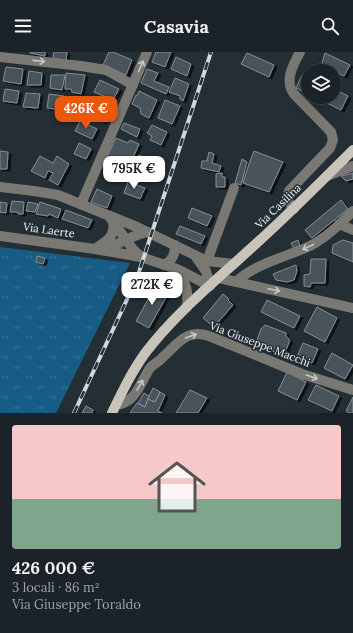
<!DOCTYPE html>
<html lang="it">
<head>
<meta charset="utf-8">
<style>
	body { margin:0; font-family:Lora,serif; background:#242a30; color:#f1f3f6; height:100vh; display:flex; flex-direction:column; font-size:15px; white-space:nowrap }
	* { box-sizing:border-box; margin:0 }
	p { font-size:13px; color:#a0a4a8 }
	.icon { flex:none; width:22px; height:22px; fill:none; stroke:currentColor; stroke-width:2; stroke-linecap:round; stroke-linejoin:round }
	.map { position:relative; height:361px; overflow:hidden }
	.panel { display:flex; flex-direction:column; background:#1b2228; flex:1 }
	.panel>* { flex:none }
	.controls { position:absolute; left:301px; top:12px; display:grid; gap:8px }
	.controls a { display:grid; place-items:center; width:40px; height:40px; border-radius:50%; background:#1b2228; box-shadow:0 4px 16px #0002,0 0 0 1px #393f45; font-size:20px }
	.price { position:absolute; translate:-50% -34px; padding:0 9px; border-radius:8px; background:#fff; color:#222; font-size:13px; line-height:26px; filter:drop-shadow(0 1px 2px #0008) }
	.price::after { content:''; position:absolute; left:50%; top:24px; width:12px; height:9px; margin-left:-6px; background:inherit; clip-path:polygon(0 0,100% 0,50% 100%) }
	.price.selected { background:#ea580c; color:#fff }
	ul { padding:0; list-style:none }
	li { display:grid; align-content:center; gap:8px; height:212px; padding:0 12px }
	li+li { border-top:1px solid #393f45 }
	li span { display:grid; place-items:center; height:124px; border-radius:4px; color:#555 }
	li>.icon { margin-inline-start:auto }
	span .icon { width:72px; height:72px; fill:#fffc; stroke-width:1 }
	li b { font-size:17px }
	header { display:flex; justify-content:space-between; align-items:center; height:52px; padding:0 12px; background:#1b2228; font-size:18px; font-weight:700 }
	.map>svg:first-child { display:block }
	.grass { fill:url(#grass-tufts) }
	.building { fill:#48525a; stroke:#838f98; filter:url(#shadow) }
	.lines { fill:none; stroke-linecap:round; stroke-linejoin:round }
	.minor { stroke:#7a7872; stroke-width:10 }
	.major { stroke:#c8c4b9; stroke-width:10 }
	.rail-casing { stroke:#d0d8dd; stroke-width:4 }
	.rail { stroke:#242e35; stroke-width:2.5; stroke-dasharray:8; stroke-linecap:butt }
	.oneway { stroke:#c5c9ca }
	.labels { text-anchor:middle; stroke-width:3; stroke-linejoin:round; paint-order:stroke }
	.street-label { font-size:11px; fill:#eef5fa; stroke:#242e35 }
</style>
</head>
<body>
<header><svg class="icon" aria-label="menu" viewBox="0 0 24 24"><path d="M4 6h16M4 12h16M4 18h16"/></svg>Casavia<svg class="icon" aria-label="search" viewBox="0 0 24 24"><circle cx="10" cy="10" r="6"/><path d="M15 15l6 6"/></svg></header>
<div class="map">
<svg width="353" height="361" viewBox="0 0 353 361">
	<defs>
		<pattern id="grass-tufts" width="24" height="20" patternUnits="userSpaceOnUse"><rect width="24" height="20" fill="#165c84"/><path d="M3 7l-1-3M5 7V3M7 7l1-3M15 17l-1-3M17 17v-4M19 17l1-3" fill="none" stroke="#387496"/></pattern>
		<filter id="shadow"><feDropShadow dx="3" dy="2" stdDeviation="0" flood-color="#0009"/></filter>
	</defs>
	<rect width="100%" height="100%" fill="#242e35"/>
	<path class="grass" d="M0,195L130,211L56,361H0Z"/>
	<path class="building" d="M30,0H45V4L30,1Z
		M54,0H67L66,9L53,6Z
		M109,0H113L132,8L126,23L103,13Z
		M156,0H171L165,15L152,10Z
		M247,1L274,13L269,25L241,12Z
		M325,1L350,13L344,24L321,14Z
		M176,5L191,12L187,24L171,17Z
		M6,15L23,17L21,32L3,29Z
		M147,17L158,21L154,29L169,35L166,42L141,31Z
		M29,19L42,21L41,33H27Z
		M66,21L85,23L81,42L72,40L71,37H65Z
		M51,23H65L62,38L50,36Z
		M302,23L308,26V42L296,36Z
		M175,26L189,32L183,49L180,47V44L169,40Z
		M100,28L119,37L113,48L94,40Z
		M5,37L19,39L17,51L3,49Z
		M334,37L348,44L341,58L315,45H334Z
		M139,39L157,48L149,66L141,62L140,56L132,52L136,43L137,44Z
		M26,41L40,42L38,56L23,55Z
		M49,42L64,44L62,58L47,56Z
		M91,46L110,55L103,70L83,60Z
		M165,48L180,54L172,72L158,66Z
		M80,69L97,77L92,87L75,79Z
		M124,71L140,77L137,85L121,77Z
		M152,73L167,80L161,93L150,88L152,84L147,81Z
		M116,86L128,91L130,88L139,92L129,115L107,105Z
		M79,91L91,97L86,107L74,102Z
		M0,99L8,100L7,117H0Z
		M254,99L283,110L269,140L243,131L249,112Z
		M209,100L214,102L212,111L221,114L219,120L201,116L202,109H207Z
		M139,103L151,109L144,123L135,119L138,114L135,113Z
		M40,104L53,111L57,104L69,112L58,133L49,128L53,121L48,119L45,126L31,119Z
		M242,107L247,110L241,133L235,131Z
		M222,121V125H225V135H216V122Z
		M353,121V127L346,129L341,124Z
		M128,130L145,136L140,147L124,141Z
		M97,137L112,144L107,156L91,150Z
		M341,148L348,157L312,186L305,178Z
		M12,149L24,150L23,162H18V160H10Z
		M0,150L7,151L6,161L0,160Z
		M28,150L38,152L35,160L26,159Z
		M40,150L61,157L58,166L49,162L48,164L36,162Z
		M192,156L212,164L207,174L188,166Z
		M66,158L92,168L88,176L62,167Z
		M180,174L205,184L201,192L176,182Z
		M298,188L300,194L294,197L291,191Z
		M343,188L353,191V210L332,201L333,193Z
		M37,204L45,206L43,212L36,210Z
		M311,207H326L325,231H311L310,235L304,234V223L310,222Z
		M296,213L297,219L294,228L287,230L276,228L273,222Z
		M156,233L169,240L149,276L136,269Z
		M223,242L229,247L228,248L233,253L214,275L203,266Z
		M267,248L300,264L294,276L261,260Z
		M317,255L337,266L325,290L304,279Z
		M265,273L286,281V284L290,288L284,303L255,293L261,277Z
		M303,291L318,297L312,311L297,305Z
		M332,301L353,313L345,327L324,316Z
		M287,320L306,330L297,348L278,339Z
		M316,333L339,344L332,359L308,348Z
		M153,336L160,340L155,350L148,347Z
		M190,338L207,346L198,361H176Z
		M160,340L165,343L158,359L162,361H130L137,351L145,355L148,347L155,350Z
		M144,341L149,344L145,355L138,351Z
		M353,345V361H349L346,359Z
		M86,354L93,358L92,361H82Z"/>
	<g class="lines">
		<path class="minor" d="M0,5L81,14L106,18L133,33
			M327,124L353,114
			M0,135L34,139L58,143L137,175L207,209L234,212
			M81,152L147,0
			M294,157L287,148L289,139L330,96L333,88L331,80L294,42C284,29 293,13 300,0
			M109,164L132,196L141,205L177,217L210,234
			M339,172L353,178
			M0,184L95,197L141,205
			M96,196C108,189 116,183 113,169
			M103,196C119,194 131,183 147,180
			M196,205L206,219L210,234
			M207,209L234,136
			M164,213C173,208 175,202 175,193
			M174,219C188,231 188,238 187,255
			M219,226L353,256
			M236,230C252,213 288,204 310,194C327,185 340,172 353,159
			M116,353C136,351 140,331 150,316C153,312 159,310 162,306C178,292 186,276 209,284L302,322L353,338"/>
		<path class="major" d="M112,361C122,340 132,319 146,300C175,262 213,231 248,199C284,167 318,133 353,98"/>
		<defs>
			<path id="rail" d="M74,361L137,226L211,0"/>
		</defs>
		<use href="#rail" class="rail-casing"/>
		<use href="#rail" class="rail"/>
	</g>
	<defs><path id="oneway-shaft" d="M-6 0H5M1.5-3L5.5 0L1.5 3" fill="none" stroke-width="1.6" stroke-linecap="round" stroke-linejoin="round"/></defs>
	<g class="oneway">
		<use href="#oneway-shaft" transform="translate(39 9) rotate(6)"/>
		<use href="#oneway-shaft" transform="translate(141 14) rotate(-67)"/>
		<use href="#oneway-shaft" transform="translate(308 195) rotate(155)"/>
		<use href="#oneway-shaft" transform="translate(274 238) rotate(12)"/>
		<use href="#oneway-shaft" transform="translate(191 284) rotate(-19)"/>
		<use href="#oneway-shaft" transform="translate(312 325) rotate(19)"/>
		<use href="#oneway-shaft" transform="translate(140 333) rotate(-60)"/>
	</g>
	<g class="labels">
		<g class="street-label">
			<text transform="translate(278 154) rotate(-44)" y="4">Via Casilina</text>
			<text transform="translate(49 178) rotate(8)" y="4">Via Laerte</text>
			<text transform="translate(260 292) rotate(21)" y="4">Via Giuseppe Macchi</text>
		</g>
	</g>
</svg>
<div class="controls">
<a><svg class="icon" aria-label="layers" viewBox="0 0 24 24"><path d="M12 4l9 5-9 5-9-5zM3 14l9 5 9-5"/></svg></a>
</div>
<b class="price selected" style="left:86px;top:78px">426K €</b>
<b class="price" style="left:134px;top:138px">795K €</b>
<b class="price" style="left:152px;top:254px">272K €</b>
</div>
<section class="panel">
<ul>
<li><span style="background:linear-gradient(#f6c9c9 60%,#7fa58c 0)"><svg class="icon" aria-label="home" viewBox="0 0 24 24"><path d="M3 11l9-7 9 7M6 9v11h12V9"/></svg></span><div><b>426 000 €</b><p>3 locali · 86 m²</p><p>Via Giuseppe Toraldo</p></div></li>
</ul>
</section>
</body>
</html>
